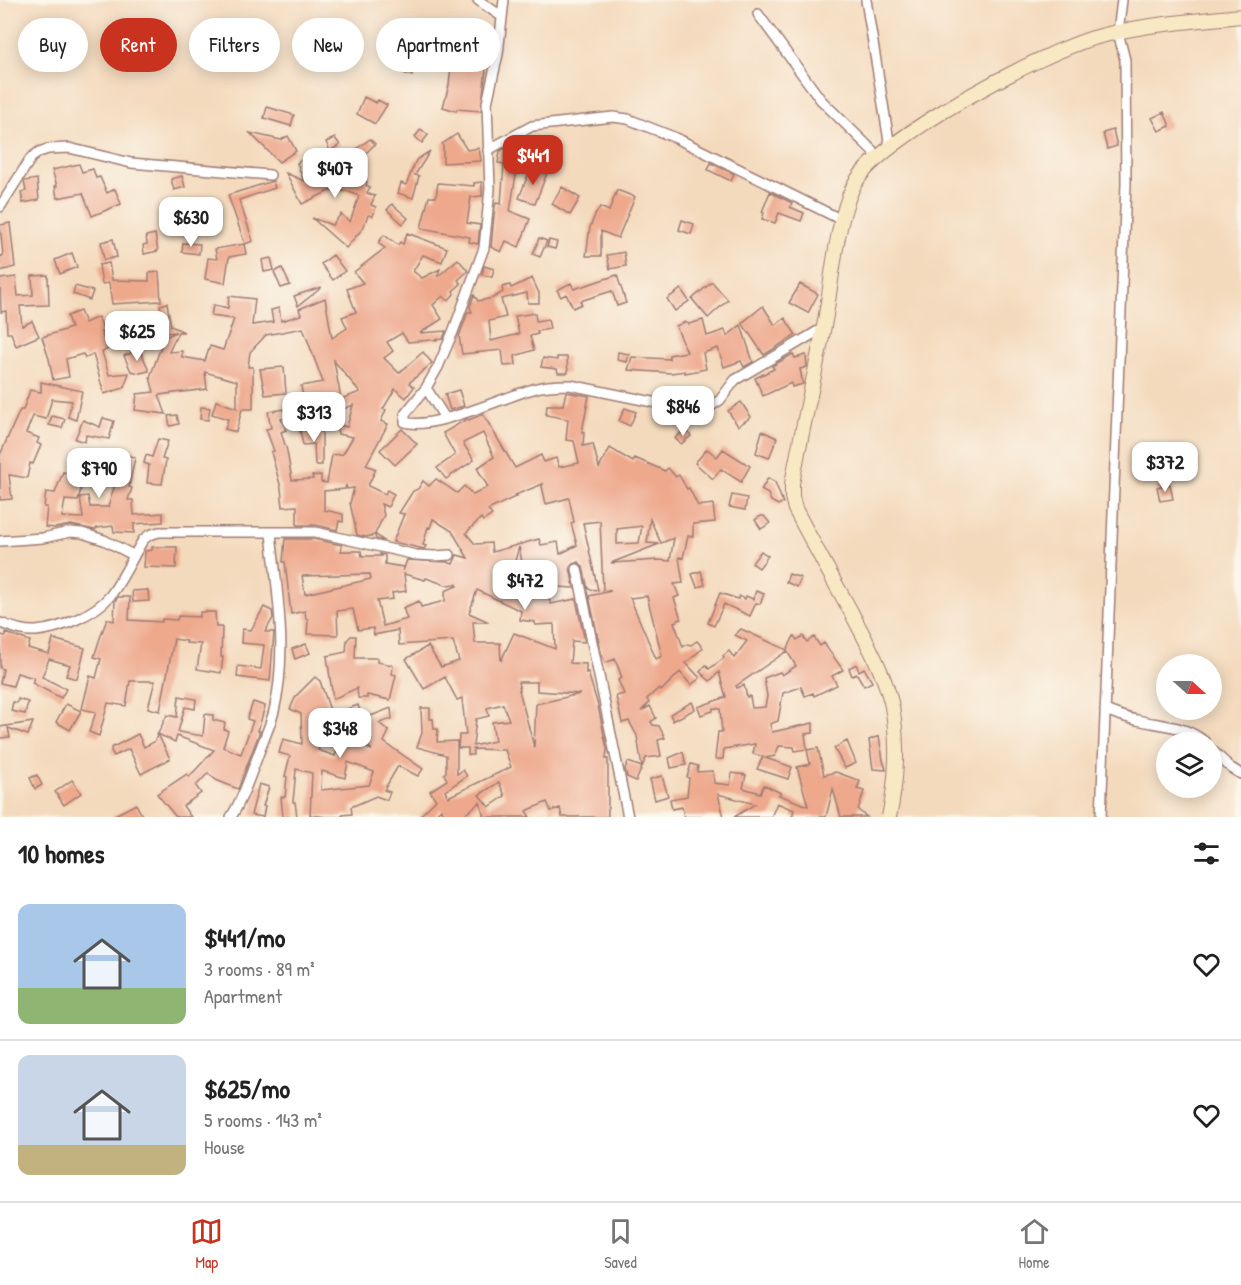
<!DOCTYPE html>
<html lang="en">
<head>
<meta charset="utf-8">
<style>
	body { margin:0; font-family:"Patrick Hand",sans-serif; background:#f2f2f2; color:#222; height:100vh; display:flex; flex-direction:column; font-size:22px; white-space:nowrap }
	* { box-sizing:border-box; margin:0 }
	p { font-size:20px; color:#767676 }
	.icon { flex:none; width:33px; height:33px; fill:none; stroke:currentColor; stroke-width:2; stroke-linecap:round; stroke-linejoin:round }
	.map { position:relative; height:817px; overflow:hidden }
	.sheet { display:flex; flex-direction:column; background:#fff; flex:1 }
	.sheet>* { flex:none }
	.top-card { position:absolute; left:18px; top:18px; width:600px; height:54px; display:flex; gap:12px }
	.needle { width:39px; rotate:111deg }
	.tools { position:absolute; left:1156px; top:654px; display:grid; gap:12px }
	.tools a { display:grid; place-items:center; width:66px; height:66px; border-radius:50%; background:#fff; box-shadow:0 3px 15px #0003; font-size:30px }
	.price { position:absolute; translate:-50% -51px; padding:0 14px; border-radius:12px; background:#fff; color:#222; font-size:20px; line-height:39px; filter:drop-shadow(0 2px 3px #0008) }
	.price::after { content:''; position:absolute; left:50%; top:36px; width:18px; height:14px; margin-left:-9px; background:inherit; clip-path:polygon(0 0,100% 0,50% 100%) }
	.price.active { background:#c8321e; color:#fff }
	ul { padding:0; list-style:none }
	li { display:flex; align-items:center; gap:18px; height:150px; padding:0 18px }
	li+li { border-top:2px solid #e0e0e0 }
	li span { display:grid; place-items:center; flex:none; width:168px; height:120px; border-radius:12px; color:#555 }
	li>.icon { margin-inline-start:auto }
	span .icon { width:72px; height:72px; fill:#fffc; stroke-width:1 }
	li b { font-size:26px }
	h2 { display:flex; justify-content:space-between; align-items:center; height:72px; padding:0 18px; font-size:26px }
	.pill { padding:0 21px; border-radius:27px; background:#fff; box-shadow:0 3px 15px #0003; font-size:21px; line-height:54px }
	.pill.active { background:#c8321e; color:#fff }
	.tab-bar { display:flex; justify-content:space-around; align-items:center; height:84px; border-top:2px solid #e0e0e0; background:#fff; font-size:16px; color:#767676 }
	.tab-bar a { display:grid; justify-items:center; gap:3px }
	.tab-bar .active { color:#c8321e }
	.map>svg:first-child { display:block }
	.building { fill:#eea88c; fill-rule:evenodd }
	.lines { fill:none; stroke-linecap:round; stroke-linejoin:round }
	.street-casing { stroke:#9f7c74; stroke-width:12 }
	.secondary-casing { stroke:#9f7c74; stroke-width:16 }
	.street { stroke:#fff; stroke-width:9 }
	.secondary { stroke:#f8e8c3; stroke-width:14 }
</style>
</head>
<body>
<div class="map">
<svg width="1241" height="817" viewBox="0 0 1241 817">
	<rect width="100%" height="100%" fill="#fbf7ec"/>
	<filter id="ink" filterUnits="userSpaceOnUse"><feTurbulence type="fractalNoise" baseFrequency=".0167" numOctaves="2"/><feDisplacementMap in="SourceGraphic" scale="12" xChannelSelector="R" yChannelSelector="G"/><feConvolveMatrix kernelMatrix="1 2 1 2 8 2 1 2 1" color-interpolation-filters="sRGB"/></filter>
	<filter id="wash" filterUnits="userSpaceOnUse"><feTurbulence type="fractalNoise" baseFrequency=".008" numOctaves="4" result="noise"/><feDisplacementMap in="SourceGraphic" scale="24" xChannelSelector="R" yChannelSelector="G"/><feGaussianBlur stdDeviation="1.35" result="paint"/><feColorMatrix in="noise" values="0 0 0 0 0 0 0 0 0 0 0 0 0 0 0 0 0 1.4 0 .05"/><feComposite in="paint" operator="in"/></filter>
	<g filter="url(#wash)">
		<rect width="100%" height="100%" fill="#f4dabd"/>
		<g id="blocks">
			<path class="building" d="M403,38L414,42L408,60L416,63L412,76L392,69Z
				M451,66L486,69L481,111L457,109L456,111L443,107L449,85Z
				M364,97L376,103L378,100L387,105L375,124L357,114Z
				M267,107L294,115L291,126L264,118Z
				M1164,112L1170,126L1159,131L1152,118Z
				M421,129L428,135L422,143L415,137Z
				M1113,130L1117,146L1107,149L1103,133Z
				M250,133L281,140L288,136L296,151L279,162Z
				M457,134L467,150L479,148L481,161L443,163V146L442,144Z
				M335,138L340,145L330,151L326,142Z
				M370,139L375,144L351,168L342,155L349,150L351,153Z
				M509,146L513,147V150L520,151L510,211L530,219L519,247L506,241L501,252L491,247L495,206L496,203L501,204L504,164L498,163L500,151Z
				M430,151L415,175L419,176L413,198L398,193L401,183L406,185L416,160Z
				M313,152L319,166L312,169L318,181L361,177L367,182L366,185L370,187L367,193L375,196L371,205L376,207L373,216L368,215L363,228L346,248L312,218L332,225L341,214L350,222L359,196L347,191H329L302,204L286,173L304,181L297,163Z
				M711,163L734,174L731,181L708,170Z
				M79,164L82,172L93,169L96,178L100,177L107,193L115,189L121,204L92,216L83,193L57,198L55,186H57L52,170Z
				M531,167L547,173L535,204L519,198Z
				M182,176L185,187L174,190L171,179Z
				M37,179L39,200L23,203L21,192L26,191L24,181Z
				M273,181L275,188L239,200L253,241L245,244L228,195Z
				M482,182V196L471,197L467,223L480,225L478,244L469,242L470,237L421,228L429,197H436L438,183L474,186V183Z
				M562,187L580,198L570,215L552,204Z
				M617,190L635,197L618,238L601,231V256H586L590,227L595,215L600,207L609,211Z
				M770,192L792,203L790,207L804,213L801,221L779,213L775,223L762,219L764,213L762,212Z
				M392,204L408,218L403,224L387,210Z
				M682,220L694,224L691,234L679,230Z
				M10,223L15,267L0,271V256H3L0,225Z
				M407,233L447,248L442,262L423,255L413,271L422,278L440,269L437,277L458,259L468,271L458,280L461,284L453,291L454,294L448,301L443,296L433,305L442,319L420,333L446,331L443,339L408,342L402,333L387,342L393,351L384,358L399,373L423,352L432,363L409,383L414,387L406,398L395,389L383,409L386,410L381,421L388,424L366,465L376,469L368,486L385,494L387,490L394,494L388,507L381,504L384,515L375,534L384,541L376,539L375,535L366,537L357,535L350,503L354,488L347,489L346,485L345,489L324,491V510L343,514V522L339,521L337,530L316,525H297V506L283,507L281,488L271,452L274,451L266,429L271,428L268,412L284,409L286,418L281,419L286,430L281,432L287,451L292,480L313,479L312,476L321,475V482L327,483L332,455L343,454L353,437L338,434L337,430L338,425L347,427L353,405L331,414L329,409L310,413L309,405L323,402L322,397H303L301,386L323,382L303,328L266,335L250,352L248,367H253V409H242L236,432L225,429L228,419L212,414L216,401L237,408V381L205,372L207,389L159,395L166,414L135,410L137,394L154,392L150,377L161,347L150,344L176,332L164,333L126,329V333L111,332V317H162L160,305L167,303L171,326L184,332H178L169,352L182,351V357L205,361L210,346L223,350L234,319L211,316L213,305L228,308L229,296L255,299L252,325L273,322L271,310L279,308L281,321L301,315L299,309L325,298L332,338L347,328L342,317L356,312L347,289L363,283L354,272L385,248L378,243L384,235L398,245L400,242L403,244ZM334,361L360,392L341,399Z
				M155,234L158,251L144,254L143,245L147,244L146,236Z
				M539,238L547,241L540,257L533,254Z
				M113,239L117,257L104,260L101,242Z
				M549,240L557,242L555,249L547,247Z
				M183,243L200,244L199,254L182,252Z
				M244,244L246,254L229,257L225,283L205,279L208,258L217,259L215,249Z
				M624,252L626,266L610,269L607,255Z
				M72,253L77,267L60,274L55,260Z
				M333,255L345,271L333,280L321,264Z
				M271,258L274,270L264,272L262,260Z
				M109,263L112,280L149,281V273L159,272L161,301L112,304L109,283L102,284L99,265Z
				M484,266L494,269L492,277L482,275Z
				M282,268L290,285L281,288L274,272Z
				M48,275L49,305L20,306L22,326L32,321L39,336L16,346L11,333H7L6,311L1,312L0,279L16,277L18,296L33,295L32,276Z
				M617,275L626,303L617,306L612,291L580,301L582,304L573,308L566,294L561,297L557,290L571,283L574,289Z
				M532,278L539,293V303H528L527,293L501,299L506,317L489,321L491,341L519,334L515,316L535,313L536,321L548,319L550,329L537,331L538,334L530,336L534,350L515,356L516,365L504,366L502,350L462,354L459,336L468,312H472L470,307L474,295L478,301L493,298L503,292L502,287L510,285L511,288Z
				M712,282L728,300L708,318L692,299Z
				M800,284L818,294L808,313L789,303Z
				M75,286L93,291L90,300L73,294Z
				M321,287V288L298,306L294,296Z
				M681,289L689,301L675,311L667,299Z
				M763,306L775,325L785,318L796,335L764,355L742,323Z
				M80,311L85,323L98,317L105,332H101L108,349L102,352L109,375L129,373L124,388L104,394L93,354L85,358L83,354L66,359L69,377L53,380L49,359L42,337L71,328L67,316Z
				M703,320L707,336L725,330L727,336L741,325L753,362L744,367L741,361L724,367L718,348L703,353L706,369L685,373V371L671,373L628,370L632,357L669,359V355L687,352L676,326L685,322L689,324Z
				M140,349L149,371L140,373L131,371L124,356Z
				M618,352L629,354L627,362L617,360Z
				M793,354L795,358L806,355L807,367L800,369L803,384L792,387L791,383L763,396L755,378L774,369L772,366Z
				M557,357H567L568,373H558L557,369L541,367L543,358L557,360Z
				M284,367L286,393L265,395L260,369Z
				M41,382L82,391L76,420L68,417L72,401L52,399L46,419L33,416L26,433L39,438L37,443L41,445L33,464L30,463L27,478L9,475L12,499L0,500V455L20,410H23L30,390L41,392Z
				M459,390L464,406L450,410L445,394Z
				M566,392L589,396L582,432H584L583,446L593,444L599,468L610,448L633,462L635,458L665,471L668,468L676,477L679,475L687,489L689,488L698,506L713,504L715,522L693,524V536H688L683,558L679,557L683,583L674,584L679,596L674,598L681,619L674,622L683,647L687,644L691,645L697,641L703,648L686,663L700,678L691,685L680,672L661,691L659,688L647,699L649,703L641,711L650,706L656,718L651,722L653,725L659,726L665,738L658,740L661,756L646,758L642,767L637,736L629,721L622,723L616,696L624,694L618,680L622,678L615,659L605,663L601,652L589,596L611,591L603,590L600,521L583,523L598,590L588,589L583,567L579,562L573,564L570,567L574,588L543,586L551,604L576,599L585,642L572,641L570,663L586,664V673L588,672L598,706L607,749L606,759H608V817H562L560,808L551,811L547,802L526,811L530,817H484L480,802L462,817H447L441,809L433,817H419L436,800L430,791L447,780L444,774L446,772V755L417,747L422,733L421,708H430V719H433L434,729H438L437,742L457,741V774L463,770L467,776L445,791L448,797L511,767L505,750L473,749V755H468V748H458L459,735H466L462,698L457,700L445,677L424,689L406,659L428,646L441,667L459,661L453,641L399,645L398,630L374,635L373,628L358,630L353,609L337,611L338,635L307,634L308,619H306L305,611L291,614L285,562H283L285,539H314L342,545L341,551H361L362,556H381L380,554L385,555V564L403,567V571L407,560L447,562L453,564L457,555L468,558L452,531L433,519L430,528L428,527L423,545L426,546L424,549L393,542L404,514L399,513L413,491L418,489L423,481L429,486L436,479L457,493L464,486L473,495L488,487L477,468L494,457L483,433L463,443L474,460L446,479L437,468L455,455L443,433L467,419L469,420L483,414L515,468L541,455L544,462L556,458L559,467L579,463L574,441L566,440L568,419L546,415L547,405H563ZM543,484L542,486L546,504L569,498L574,522L571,523L577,545L560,554L558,542L541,545L539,539L492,552L491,543L475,544L466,533L481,518L483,521L492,515L488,510L517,496L515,495ZM650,519L661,543L674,538L670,561L658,560L611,563L659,544L647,543ZM642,526L639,543L617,544V529ZM519,547L528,592L508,585ZM370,574L371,579L305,594L302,576ZM404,574L425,580L426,578L446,585L457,584V586L445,591V601L421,607L419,601L403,608L407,619L383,626L377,601L393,599L392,593L406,591ZM477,590L521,611L520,620L535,622V625L554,624L555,649L514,633L501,661L500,643H475L473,622H489L469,613ZM647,596L662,656L656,659L630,598ZM518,682H537V691L580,694L536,704L534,747L519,690H520ZM503,704L509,720L492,722L495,741L473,746L476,719L489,716L487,708ZM499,782L505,796L489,807L479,795Z
				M741,402L751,417L738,426L728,411Z
				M201,407L210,408L208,420L200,419Z
				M625,408L636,412L630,426L619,421Z
				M177,415L179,424L170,426L168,416Z
				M52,416L65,419L62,428L49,425Z
				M103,418L114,421L109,439L86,435L85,442L75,439L83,420L100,427Z
				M402,429L417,444L395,465L380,450Z
				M686,429L691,436L681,444L675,438Z
				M300,430L322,431V465H315L314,444L303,445Z
				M762,431L777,438L769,458L756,453Z
				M158,439L168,441L162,459L166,460L162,484L147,483L149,465L144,463L146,455L152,457Z
				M707,449L717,457L723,449L750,466L741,482L721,469L713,479L695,463Z
				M120,452L135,458L129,487L132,488L128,500H133L134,515L163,513V522L134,524V533L114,532L113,526L97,528L95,530L71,525L55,528L45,527L47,507H44L46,492L55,493L63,472L84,477L78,501L65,500L62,517L83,518L80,497L88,496L90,507H108L116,481L114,480V478L82,469L84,461L91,463L94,456L117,461Z
				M768,478L775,482L783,503L778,505L771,501L768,494L761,490Z
				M1170,484L1173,499L1160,501L1157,487Z
				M732,495L747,498L745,510L729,507Z
				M761,516H764L770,523L761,529L755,520Z
				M152,547H177L176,568L144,567L145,551L152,550Z
				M761,551L768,556L759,568L752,563Z
				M701,571L705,585L697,587L692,574Z
				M789,574L801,578L797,587L786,582Z
				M148,590L149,601L133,602L132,591Z
				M756,591L764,594L760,604L756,603L750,616L724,604L714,626L708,623L720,593L738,599L739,596L745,599L746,596L753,599Z
				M118,597H130L129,620L162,622V619L177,620L178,616L200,617V612H215L216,627H222L221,657H223L221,673L197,669L201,644L186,643L187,641L174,639L160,711L148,708L155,681H130L126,706L108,703L99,736L89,732L96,712L82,709L90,676L96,678L101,659L94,657L100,638L107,619L114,621L115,601Z
				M264,607L272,611L273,618L265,632H274L270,681L237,677L238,666L261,669L264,645L241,643L242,629L251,630Z
				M741,629L787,650L794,636L797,640L803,636L807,642L814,637L820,646L824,643L843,670L832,676L837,685L814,696L813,693L805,696L801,687L783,693L778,721L770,724L772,732L813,723V733L805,734L807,749L795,751L794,747L779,746L775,756L765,758L792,767L788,779L757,769L763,756L753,754L755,744L724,749L723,759H715L718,732H722L720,709L713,708V711L701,715L698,707L726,697L719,672L710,681L700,672L706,665L709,669L724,658L723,656L729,651L734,658L747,641L735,635ZM787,651L796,666L782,675L780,672L764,678L767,696L765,707L752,708L750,696L747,697L744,685L737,688L736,686Z
				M6,633L30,641L28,648L49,654L53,639L85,648L77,679L66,676L70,665L49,659L42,677L66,689L61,698L32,683L34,678L17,673L13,686L0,683L3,669L0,668V635L6,636Z
				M351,636H356L355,658H377V662L393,665L392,674L396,675L390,700L367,695V698H358L357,688L333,699L327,656L346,652L347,640Z
				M306,644L310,653L295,659L292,649Z
				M856,664L859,671L864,668L872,682L864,686L857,674L852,676L849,668Z
				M315,677L320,681L331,713L312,725L322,730L319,736L323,738L318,750L335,756L341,739L372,750L336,713L358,705L363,719L391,708L392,719L379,723L389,731L384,742L423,769L418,776L398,766L384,790L390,792L387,800L376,796L351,807L352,814L342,815L343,817H327L310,815L312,773L296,769L293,802H295L297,817H283L281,797H285L287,777L285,776L290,756L279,753L283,739L302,744L301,714L290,709L296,696ZM348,762L374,772L369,785L321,790L322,771L345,778Z
				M179,696L196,699L195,709L185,707L178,732L203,736L205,714L213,715V720L225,723L224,729L228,731L223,747L241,754L253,721L247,719L253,702L265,706L258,731H260L238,789L216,780L208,773L196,786L201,793L183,806L191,817H176L157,794L187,774L189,777L214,750L177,736L175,742L158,734L170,759L141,774L129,749L114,756L111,751V748L138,734L144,747L154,742L167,715L177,717Z
				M18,699L28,702L25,714L11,711L13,702L17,703Z
				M692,702L695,709L673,721L670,714Z
				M66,704L81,711L70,730L56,722Z
				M33,722L28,735L8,728L10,737L0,738V727Z
				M879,736L883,760L886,770L873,769L869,740Z
				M847,741L856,763L845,768L834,748Z
				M818,748L824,775L836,772L860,781L857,789L864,791L858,810L867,817H841L833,789L826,817H792L794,810L777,803L771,817H734L755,804L718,794L724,817H684L682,807L672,809L670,799L687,796L689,778L687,777L691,764L698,766L697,772L713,771L714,783L730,785L732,773L746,775L743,788L760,793L764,785L781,793L779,795L808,806L797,767L810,764L807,750Z
				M683,752L686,765L671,768L669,758Z
				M628,762L642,767L636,781L627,777L625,769Z
				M37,775L42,785L35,789L30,778Z
				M662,776L668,796L655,800L650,779Z
				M72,780L81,793L64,805L55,792Z
				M259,784L269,787L263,806H265L263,817L251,815Z
				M136,804L143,817H111Z"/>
		</g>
	</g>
	<g filter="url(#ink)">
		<use href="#blocks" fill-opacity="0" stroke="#9f7c74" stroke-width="1.5"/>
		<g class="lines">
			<defs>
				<path id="street" d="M478,0L501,16
					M504,0L498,54L487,103L490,189L484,248L453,332L438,367L426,388L405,414V422C432,431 504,397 533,389C545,385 558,385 570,385L677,407L711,406L720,400L735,380L823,328
					M866,0L890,147
					M758,14L821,100L878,156
					M488,150L532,126L613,117L628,119L676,138L842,220
					M0,207L31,158L39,152L48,149L69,148L131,163L270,175
					M426,388L445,418
					M0,541L43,538L70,532L82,533L104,540L133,555
					M577,569L628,817
					M0,623C12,627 23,632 36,631C60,629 95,614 110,596C123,579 132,558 143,540L149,535L159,532H315L416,555L435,556L450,555
					M1105,710C1116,714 1126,718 1137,720C1162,726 1185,725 1205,742
					M1212,750L1231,768L1241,774
					M231,817C243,799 249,778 257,758C262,743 270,727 274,711C288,653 277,591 271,533
					M1101,817L1126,184L1125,60L1118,32L1122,0"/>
				<path id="secondary" d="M889,817C897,781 899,738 891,702C883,670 865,639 850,610C831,576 813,543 795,509L792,497V484C802,428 816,372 826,315C832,278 837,220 853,187C875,139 1045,51 1097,37C1144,24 1193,21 1241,16"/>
			</defs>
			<use href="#street" class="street-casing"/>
			<use href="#secondary" class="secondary-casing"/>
			<use href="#street" class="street"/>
			<use href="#secondary" class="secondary"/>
		</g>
	</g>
</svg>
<div class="tools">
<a><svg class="needle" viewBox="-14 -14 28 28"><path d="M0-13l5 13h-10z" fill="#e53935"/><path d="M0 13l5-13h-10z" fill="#767676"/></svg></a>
<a><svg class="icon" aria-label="layers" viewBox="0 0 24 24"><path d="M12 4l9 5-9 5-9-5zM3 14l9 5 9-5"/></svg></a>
</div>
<b class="price active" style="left:533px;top:186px">$441</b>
<b class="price" style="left:335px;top:199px">$407</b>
<b class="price" style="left:191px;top:248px">$630</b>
<b class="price" style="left:137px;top:362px">$625</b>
<b class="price" style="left:683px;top:437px">$846</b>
<b class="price" style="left:314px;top:443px">$313</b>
<b class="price" style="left:1165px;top:493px">$372</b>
<b class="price" style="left:99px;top:499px">$790</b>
<b class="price" style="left:525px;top:611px">$472</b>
<b class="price" style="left:340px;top:759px">$348</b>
<div class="top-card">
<a class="pill">Buy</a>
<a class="pill active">Rent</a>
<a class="pill">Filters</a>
<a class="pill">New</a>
<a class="pill">Apartment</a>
</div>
</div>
<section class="sheet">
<h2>10 homes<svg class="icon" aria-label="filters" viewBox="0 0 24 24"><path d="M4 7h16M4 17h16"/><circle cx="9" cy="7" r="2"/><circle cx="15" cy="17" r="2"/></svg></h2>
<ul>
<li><span style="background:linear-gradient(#a9c7e8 70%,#8fb573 0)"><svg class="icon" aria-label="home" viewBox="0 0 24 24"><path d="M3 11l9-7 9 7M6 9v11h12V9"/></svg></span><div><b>$441/mo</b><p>3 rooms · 89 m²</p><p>Apartment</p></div><svg class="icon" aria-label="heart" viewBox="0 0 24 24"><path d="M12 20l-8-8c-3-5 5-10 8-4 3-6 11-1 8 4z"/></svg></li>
<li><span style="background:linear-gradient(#c9d6e8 75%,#c2b280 0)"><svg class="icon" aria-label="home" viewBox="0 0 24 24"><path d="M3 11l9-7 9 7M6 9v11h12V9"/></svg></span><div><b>$625/mo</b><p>5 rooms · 143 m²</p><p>House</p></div><svg class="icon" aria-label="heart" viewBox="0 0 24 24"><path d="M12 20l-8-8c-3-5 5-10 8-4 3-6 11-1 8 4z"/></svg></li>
</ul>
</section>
<nav class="tab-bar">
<a class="active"><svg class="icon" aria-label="map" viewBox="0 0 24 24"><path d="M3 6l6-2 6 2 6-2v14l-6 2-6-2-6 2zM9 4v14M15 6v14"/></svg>Map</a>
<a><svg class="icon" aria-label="saved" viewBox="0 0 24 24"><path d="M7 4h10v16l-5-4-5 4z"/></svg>Saved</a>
<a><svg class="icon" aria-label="home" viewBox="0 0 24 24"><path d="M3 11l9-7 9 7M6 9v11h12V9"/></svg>Home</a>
</nav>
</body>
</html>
